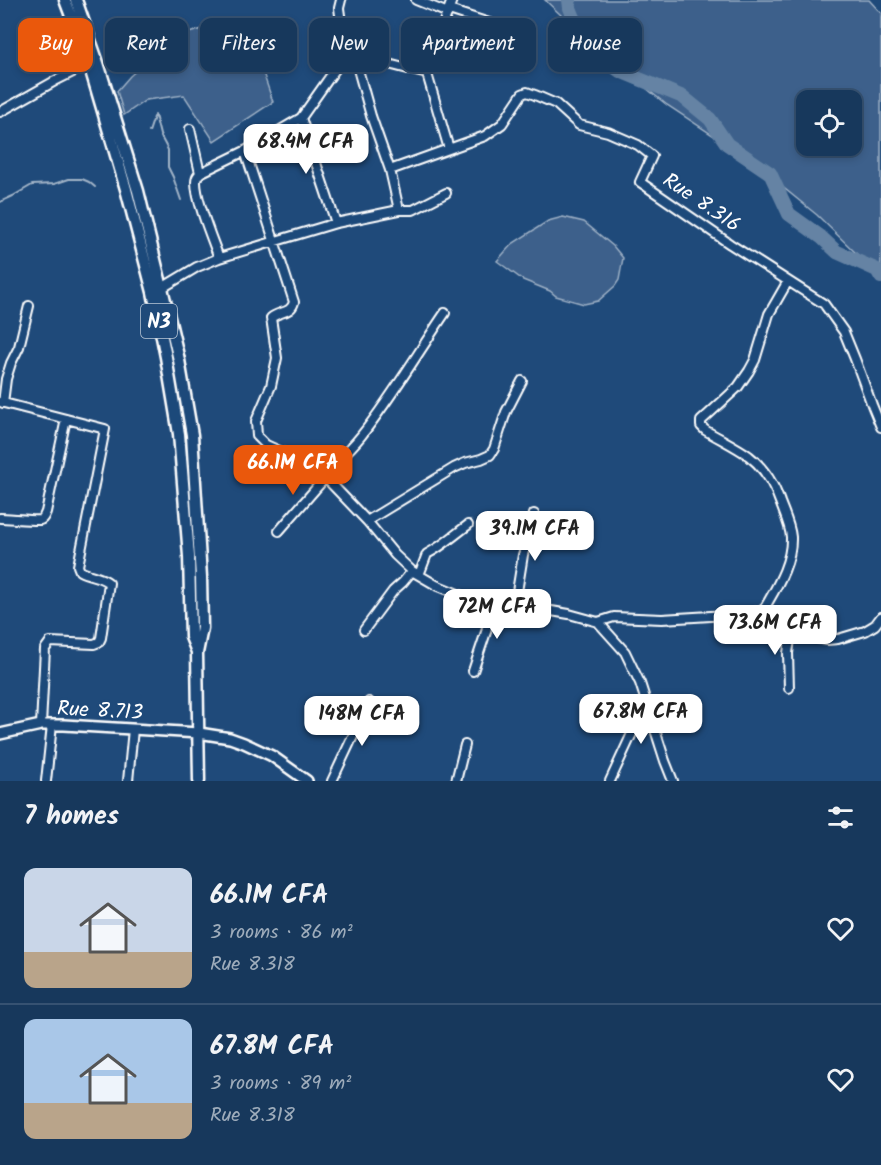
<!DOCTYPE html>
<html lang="en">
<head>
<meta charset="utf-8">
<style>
	body { margin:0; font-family:Kalam,sans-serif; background:#203f62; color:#f1f3f6; height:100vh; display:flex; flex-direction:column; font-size:22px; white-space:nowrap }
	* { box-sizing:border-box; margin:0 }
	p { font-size:20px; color:#9eacbb }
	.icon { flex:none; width:33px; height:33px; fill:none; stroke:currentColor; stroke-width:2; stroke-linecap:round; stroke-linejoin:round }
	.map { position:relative; height:781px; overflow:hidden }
	.panel { display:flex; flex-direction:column; background:#17385c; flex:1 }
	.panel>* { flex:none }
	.guide { position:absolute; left:18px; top:18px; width:846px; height:54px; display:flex; gap:12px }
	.controls { position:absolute; left:796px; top:90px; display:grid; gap:12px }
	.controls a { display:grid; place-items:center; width:66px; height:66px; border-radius:12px; background:#17385c; box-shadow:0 3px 9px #0003,0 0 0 2px #365272; font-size:30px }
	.price { position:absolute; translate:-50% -51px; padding:0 14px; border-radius:12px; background:#fff; color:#222; font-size:20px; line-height:39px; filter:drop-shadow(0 2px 3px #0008) }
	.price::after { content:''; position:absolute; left:50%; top:36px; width:18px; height:14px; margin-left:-9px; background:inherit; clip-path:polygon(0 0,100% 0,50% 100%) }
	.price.active { background:#ea580c; color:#fff }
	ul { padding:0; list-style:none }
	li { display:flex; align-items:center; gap:18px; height:150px; padding:0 24px }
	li+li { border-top:2px solid #365272 }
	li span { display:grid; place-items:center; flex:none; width:168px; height:120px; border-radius:12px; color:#555 }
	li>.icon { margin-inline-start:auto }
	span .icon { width:72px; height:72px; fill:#fffc; stroke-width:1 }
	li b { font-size:26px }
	h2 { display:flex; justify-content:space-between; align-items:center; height:72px; padding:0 24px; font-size:26px }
	.chip { padding:0 21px; border-radius:12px; background:#17385c; box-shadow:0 3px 9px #0003,0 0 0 2px #365272; font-size:21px; line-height:54px }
	.chip.active { background:#ea580c; color:#fff }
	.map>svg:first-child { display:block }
	.green { fill:#3c618b; stroke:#9eb0c5; stroke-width:1.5; fill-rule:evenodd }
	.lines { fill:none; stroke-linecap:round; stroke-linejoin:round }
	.stream { stroke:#a3b5c8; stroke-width:2 }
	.river { stroke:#6583a4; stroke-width:14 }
	.minor-casing { stroke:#fff; stroke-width:12 }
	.major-casing { stroke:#fff; stroke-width:14 }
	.highway-casing { stroke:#fff; stroke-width:15 }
	.minor { stroke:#1f4a7a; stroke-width:8 }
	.major { stroke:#1f4a7a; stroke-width:9 }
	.highway { stroke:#1f4a7a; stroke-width:10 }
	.labels { text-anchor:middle; stroke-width:5; stroke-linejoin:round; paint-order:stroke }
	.shield { fill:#1f4a7a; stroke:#bcc9d7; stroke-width:1.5 }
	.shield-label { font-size:20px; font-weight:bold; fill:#fff }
	.street-label { font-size:21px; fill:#fff; stroke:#1f4a7a }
</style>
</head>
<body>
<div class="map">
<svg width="881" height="781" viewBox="0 0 881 781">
	<rect width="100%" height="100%" fill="#1f4a7a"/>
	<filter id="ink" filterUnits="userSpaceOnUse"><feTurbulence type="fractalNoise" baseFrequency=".0167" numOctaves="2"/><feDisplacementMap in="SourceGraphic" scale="12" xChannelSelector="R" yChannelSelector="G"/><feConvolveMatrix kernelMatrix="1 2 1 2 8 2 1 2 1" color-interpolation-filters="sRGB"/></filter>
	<g filter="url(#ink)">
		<path class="green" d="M545,0H869L881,13V282L862,259L817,215L743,155L667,105L596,48ZM807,100H852V146H807Z
			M244,17L273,102L214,141L184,95L146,100L124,115L117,91L130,76L175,37Z
			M563,217L584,222L613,246L623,258L619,280L615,286L598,301L584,304L556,296L550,291L523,280L497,261L512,244L548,221Z"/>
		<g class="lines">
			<path class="stream" d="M155,115L160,135L168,150V167L173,177L181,200
				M149,132L154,117
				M0,202L13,196L32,185L54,184L69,179H82L89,182L95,187"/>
			<path class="river" d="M569,0L570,8L586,47L620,71L683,97L710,119L727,144L770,173L789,214L821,237L837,252L877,270L881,277"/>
			<defs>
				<path id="minor" d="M416,0L448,13
					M449,10L517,32
					M350,54L427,74
					M354,55L371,116L390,170
					M0,112L55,81L89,64
					M301,118L336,223
					M190,129L200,173
					M449,149L427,74L431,57L452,0
					M245,151L294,302C291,314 279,311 271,318L277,358L271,386L256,421L257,436L266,445L308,464L323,475L367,521L395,555L412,571L436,585L463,596L569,614L598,622L625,652L640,683L665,761L673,781
					M399,210H413L446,193
					M219,258C212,239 196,201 196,182C196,177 197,177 200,173L245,151L301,118L339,64L345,52L339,8L341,0
					M162,288L197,267L219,258L336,223L399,210L390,170L485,136L502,124L522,94L527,92L535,95L556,104L579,125L608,132L638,145L652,156L640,182L730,244L824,304L844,332L855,359L872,405L881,427
					M0,402L105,429L78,566L80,571C89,576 101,576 109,583L101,638L99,642L94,644L50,642L45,649L41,725
					M3,403L6,379L11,363L19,347L29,306
					M323,475C336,462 350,450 361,436C392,397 417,354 445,313
					M0,518C7,518 37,521 40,520C44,519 44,516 46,512L66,419
					M367,521L454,468L465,463L481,459L490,455L494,449L506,412L522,381
					M279,531L325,478
					M419,575L427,554C443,546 454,535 468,525
					M515,604L523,555L534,514
					M763,611C775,589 792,564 791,537C790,525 784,513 780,502C774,484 764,468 749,456C737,447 718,438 705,430L701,426V421L738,387L749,371L755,360L769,314L788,281
					M598,622L614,617L662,619L727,615L763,611L817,638L827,640L838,639L865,631L875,625L881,617
					M364,630L393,591L403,582L412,571
					M473,671L486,632L492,601
					M789,688L788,653L792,626
					M46,781L52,725
					M128,781L133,729
					M332,781L369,702
					M456,781L465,745
					M610,781L642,712L646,700"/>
				<path id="major" d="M0,734L41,725H64L199,733L230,738L244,743L272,756L307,781"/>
				<path id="highway" d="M65,0L89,64L126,189L153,292L166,357L179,434L189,556L191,637L197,652
					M76,0L97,60L138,191L162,288L179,360L192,435L201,577L202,628L197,653L199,781"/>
			</defs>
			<use href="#minor" class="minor-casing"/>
			<use href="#major" class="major-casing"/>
			<use href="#highway" class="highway-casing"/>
			<use href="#minor" class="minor"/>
			<use href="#major" class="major"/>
			<use href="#highway" class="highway"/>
		</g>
	</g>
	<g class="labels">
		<rect class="shield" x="141" y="304" width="36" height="34" rx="4.5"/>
		<g class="shield-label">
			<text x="159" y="328">N3</text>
		</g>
		<g class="street-label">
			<text transform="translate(702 202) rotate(34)" y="7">Rue 8.316</text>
			<text transform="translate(100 710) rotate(3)" y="7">Rue 8.713</text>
		</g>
	</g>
</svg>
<div class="controls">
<a><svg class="icon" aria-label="locate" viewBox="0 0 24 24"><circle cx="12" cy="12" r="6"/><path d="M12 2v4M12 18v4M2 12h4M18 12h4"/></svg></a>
</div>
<b class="price" style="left:306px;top:175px">68.4M CFA</b>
<b class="price active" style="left:293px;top:496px">66.1M CFA</b>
<b class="price" style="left:535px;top:562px">39.1M CFA</b>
<b class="price" style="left:497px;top:640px">72M CFA</b>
<b class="price" style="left:775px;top:656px">73.6M CFA</b>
<b class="price" style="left:641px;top:745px">67.8M CFA</b>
<b class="price" style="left:362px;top:747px">148M CFA</b>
<div class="guide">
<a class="chip active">Buy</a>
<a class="chip">Rent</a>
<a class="chip">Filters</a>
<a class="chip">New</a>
<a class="chip">Apartment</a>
<a class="chip">House</a>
</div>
</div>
<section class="panel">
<h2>7 homes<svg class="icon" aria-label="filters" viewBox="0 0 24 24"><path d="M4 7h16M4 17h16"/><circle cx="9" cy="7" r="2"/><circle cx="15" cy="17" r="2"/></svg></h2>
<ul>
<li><span style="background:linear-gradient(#c9d6e8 70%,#b9a48a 0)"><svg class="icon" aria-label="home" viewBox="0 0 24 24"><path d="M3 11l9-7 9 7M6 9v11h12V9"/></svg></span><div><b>66.1M CFA</b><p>3 rooms · 86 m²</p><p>Rue 8.318</p></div><svg class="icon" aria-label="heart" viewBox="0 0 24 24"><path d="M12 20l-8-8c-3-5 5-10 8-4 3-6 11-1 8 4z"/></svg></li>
<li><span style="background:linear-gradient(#a9c7e8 70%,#b9a48a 0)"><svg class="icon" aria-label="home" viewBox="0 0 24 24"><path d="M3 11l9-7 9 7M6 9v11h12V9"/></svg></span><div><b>67.8M CFA</b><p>3 rooms · 89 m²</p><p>Rue 8.318</p></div><svg class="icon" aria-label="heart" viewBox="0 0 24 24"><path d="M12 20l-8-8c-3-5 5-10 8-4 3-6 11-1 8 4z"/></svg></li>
</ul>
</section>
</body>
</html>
